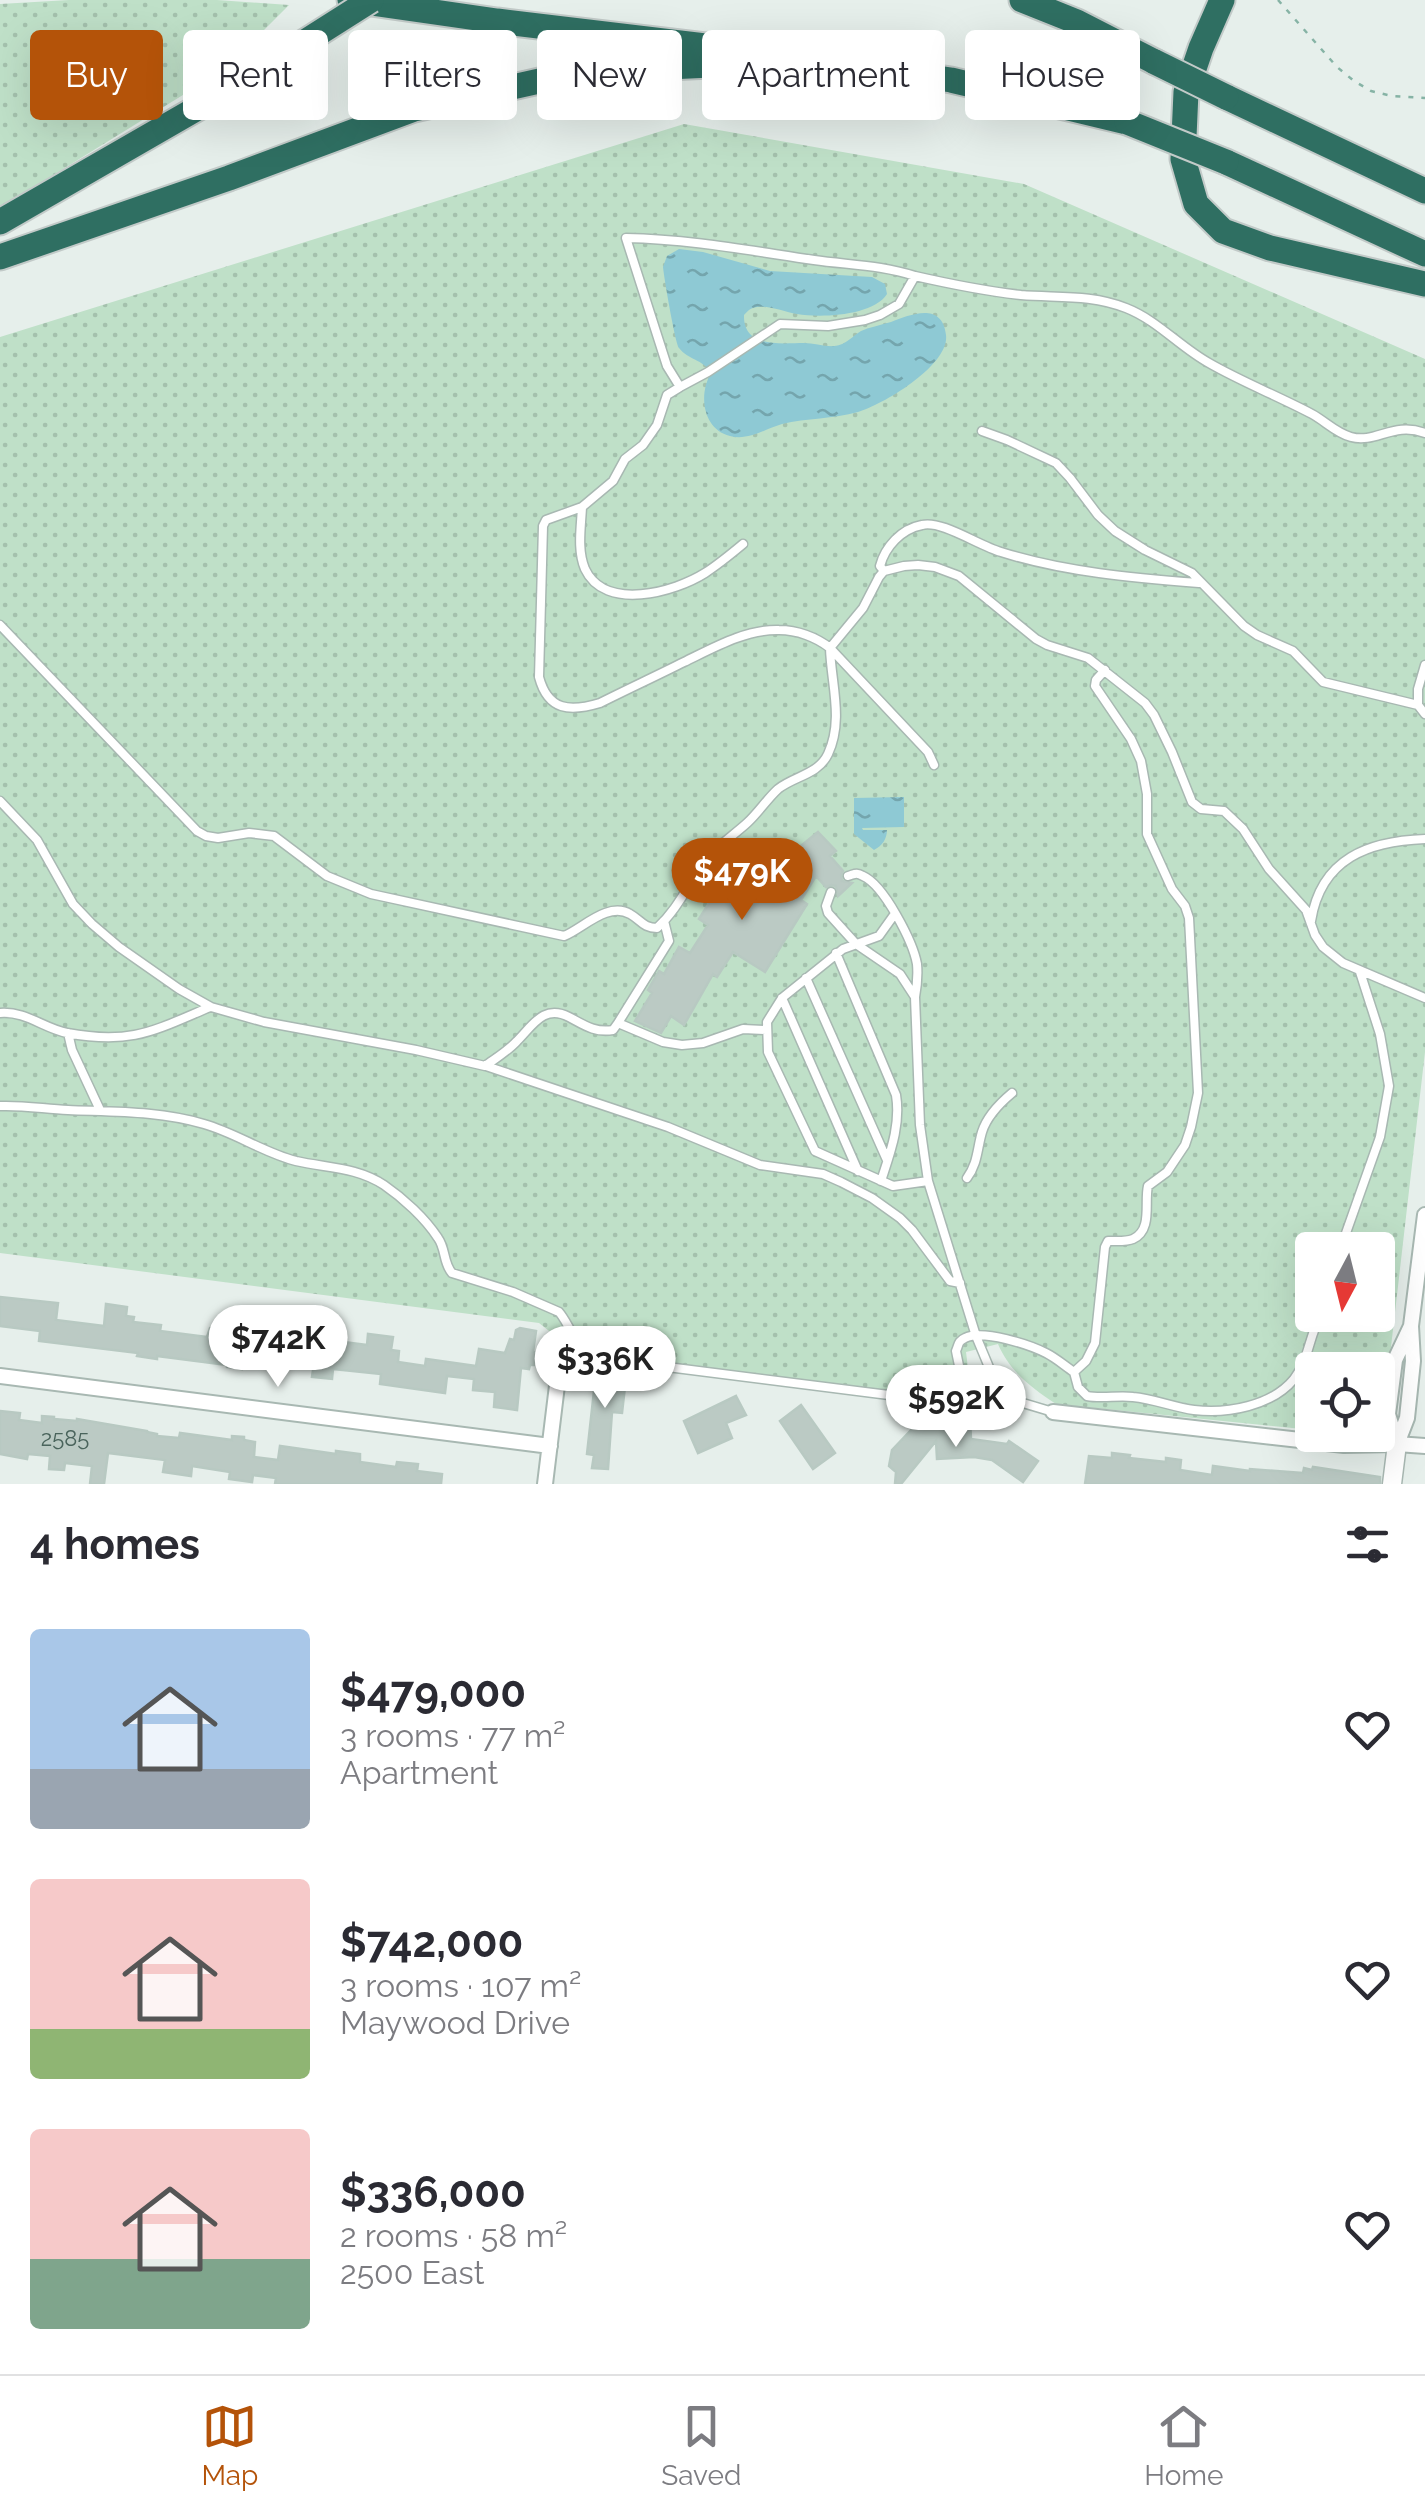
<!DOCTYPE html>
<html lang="en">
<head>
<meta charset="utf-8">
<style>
	body { margin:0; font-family:Raleway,sans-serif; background:#f7f7f7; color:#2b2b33; height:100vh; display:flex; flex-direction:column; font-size:38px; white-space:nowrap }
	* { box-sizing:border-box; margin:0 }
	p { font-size:32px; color:#7c7c81 }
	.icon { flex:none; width:55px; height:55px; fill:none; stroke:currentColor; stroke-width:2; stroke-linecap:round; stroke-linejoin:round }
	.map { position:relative; height:1484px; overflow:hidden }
	.drawer { display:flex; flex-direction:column; background:#fff; flex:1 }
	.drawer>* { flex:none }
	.top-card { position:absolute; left:30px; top:30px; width:1365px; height:90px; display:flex; gap:20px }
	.needle { width:65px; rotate:187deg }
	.tools { position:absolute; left:1295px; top:1232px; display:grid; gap:20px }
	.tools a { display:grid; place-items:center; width:100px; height:100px; border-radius:10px; background:#fff; box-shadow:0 10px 40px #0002; font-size:50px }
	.price { position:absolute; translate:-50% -85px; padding:0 22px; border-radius:35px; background:#fff; color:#222; font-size:32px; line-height:65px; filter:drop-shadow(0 2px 5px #0008) }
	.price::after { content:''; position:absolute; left:50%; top:60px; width:30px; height:22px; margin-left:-15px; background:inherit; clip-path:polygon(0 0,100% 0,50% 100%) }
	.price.active { background:#b45309; color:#fff }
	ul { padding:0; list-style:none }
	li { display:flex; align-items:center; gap:30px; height:250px; padding:0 30px }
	li span { display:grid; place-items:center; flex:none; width:280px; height:200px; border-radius:10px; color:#555 }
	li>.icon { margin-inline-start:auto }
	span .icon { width:120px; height:120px; fill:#fffc; stroke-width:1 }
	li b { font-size:42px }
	h2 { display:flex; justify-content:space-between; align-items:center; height:120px; padding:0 30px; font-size:42px }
	.chip { padding:0 35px; border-radius:10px; background:#fff; box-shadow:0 10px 40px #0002; font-size:35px; line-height:90px }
	.chip.active { background:#b45309; color:#fff }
	.menu { display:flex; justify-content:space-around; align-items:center; height:140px; border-top:2px solid #e1e1e2; background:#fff; font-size:28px; color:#7c7c81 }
	.menu a { display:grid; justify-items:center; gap:5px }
	.menu .active { color:#b45309 }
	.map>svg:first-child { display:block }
	.green { fill:url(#green-dots); fill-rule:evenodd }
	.water { fill:url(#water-ripples) }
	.building { fill:#bbcac4; stroke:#b8c9c2; stroke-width:2.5 }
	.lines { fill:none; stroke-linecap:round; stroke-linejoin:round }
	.service-casing { stroke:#a8b8b2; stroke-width:11 }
	.minor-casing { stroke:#a8b8b2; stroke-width:18 }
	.tertiary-casing { stroke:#a8b8b2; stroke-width:21 }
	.motorway-casing { stroke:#c2cac8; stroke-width:29 }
	.path { stroke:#86b3a5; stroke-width:2.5; stroke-dasharray:5 8; stroke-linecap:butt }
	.service { stroke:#fff; stroke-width:8 }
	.minor { stroke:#fff; stroke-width:14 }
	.tertiary { stroke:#fff; stroke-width:18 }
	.motorway { stroke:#2f6f62; stroke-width:25 }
	.motorway-bridge-casing { stroke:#c2cac8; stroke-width:29; stroke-linecap:butt }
	.motorway-bridge { stroke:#2f6f62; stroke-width:25 }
	.labels { text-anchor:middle; stroke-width:10; stroke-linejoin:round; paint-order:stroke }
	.number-label { font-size:22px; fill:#4a645c }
</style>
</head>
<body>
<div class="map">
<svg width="1425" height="1484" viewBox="0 0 1425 1484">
	<defs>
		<pattern id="green-dots" width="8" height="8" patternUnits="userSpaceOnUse" patternTransform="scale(2.5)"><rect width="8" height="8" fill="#bfe0c8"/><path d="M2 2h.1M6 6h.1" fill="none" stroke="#a4c1ad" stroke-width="1.8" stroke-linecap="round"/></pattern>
		<pattern id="water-ripples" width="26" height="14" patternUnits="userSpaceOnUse" patternTransform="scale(2.5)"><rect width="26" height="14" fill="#8ec9d4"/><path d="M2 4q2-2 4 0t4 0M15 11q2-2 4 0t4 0" fill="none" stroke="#74a5ad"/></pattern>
	</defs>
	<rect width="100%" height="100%" fill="#e6efeb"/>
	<path class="green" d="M69,0H217L289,5L225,69L0,208V4Z
		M684,124L1024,184L1425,359V1052L1382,1425L1378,1432V1370H1312V1430L1056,1404C1031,1387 1010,1372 998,1344L966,1352L973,1409L587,1361L539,1323L0,1253V337ZM1312,1250H1378V1315H1312Z"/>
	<path class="water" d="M679,249L703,252L770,271L872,277L885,284L887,294C873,316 821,318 797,314C785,312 770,305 757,307C750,308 749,310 744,315C743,349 782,343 804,343C814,343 825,347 835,346C845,345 853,336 861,331C870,327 881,325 891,322C910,315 942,301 946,335C950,365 883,405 858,412C833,419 807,418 782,424C765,429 748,441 730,436C703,429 698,395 711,373C703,359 688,360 679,348C675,342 664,277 663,267L667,256Z
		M904,797V827L862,828L863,830H887C887,839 882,846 874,850L854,834V798Z"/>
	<path class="building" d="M818,832L836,851L830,856L843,871L841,875L842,881L852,883L838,896L836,886L831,885L826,887L816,876L801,900L807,904L765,972L733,952L717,977L713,974L684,1025L671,1016L661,1033L635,1021L652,993L648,990L659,971L664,974L679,947L690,953L708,925L699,919L718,889L708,884L731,848L764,868L778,848L791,854Z
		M0,1297L58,1303L56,1320L104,1326L106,1304L127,1307L126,1316L134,1317L133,1322L161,1325L160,1331L207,1337L210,1328L232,1330L233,1320L278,1329L316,1334L317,1327L337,1330L336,1341L367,1345L368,1334L393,1337L391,1350L399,1351L398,1362L425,1366L426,1359L476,1366L479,1349L505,1353L510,1339L514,1340L516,1330L520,1328L536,1331L533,1352H536L534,1365H530L529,1369L521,1368L517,1410L494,1407L495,1392L473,1390L474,1379L447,1376L445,1393L380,1384L381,1374L333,1369L332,1379L312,1377L315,1357L248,1352L247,1363H243L242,1369L227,1367V1365L157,1356V1359L137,1356L138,1353L39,1341L40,1331L0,1326Z
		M597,1364L627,1369L622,1413L612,1412L608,1469L592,1468L594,1455L587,1454Z
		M736,1396L746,1415L726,1423L732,1438L698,1453L684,1421Z
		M801,1405L835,1453L813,1469L780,1421Z
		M0,1411L20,1413L19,1420L42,1423V1416L54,1417V1419L77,1421V1419L147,1431V1432L157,1434V1436L179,1438L180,1433L232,1440V1436L244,1437V1440L255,1442L254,1457L278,1460L280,1446L336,1454V1451L360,1454V1462L396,1467L397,1462L418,1464L417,1471L442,1474L441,1484H275L276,1478L253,1475L252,1482L229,1479L230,1472L192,1466L191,1476L163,1472L165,1460L108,1453L104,1484H90L92,1466L65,1463L64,1470L49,1469L50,1456L28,1454L27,1459L0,1454Z
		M970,1419L971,1439L1007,1444L1009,1441L1038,1461L1023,1482L992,1460L974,1457L937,1459L936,1441L901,1484H895L896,1472L889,1466L892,1450L914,1427L954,1424V1420Z
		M1112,1453L1130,1455L1129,1458L1166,1462V1458L1181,1460L1180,1470L1212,1475L1213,1466L1250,1471V1469L1303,1473L1304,1468L1312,1470L1313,1467L1380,1477V1484H1085L1089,1456L1112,1458Z"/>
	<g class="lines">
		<defs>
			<path id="service" d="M915,276C882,265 849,265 814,260C752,251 689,239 626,238L667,366L680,387L667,395L657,425L643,445L625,459L613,481L582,507L546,520L543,526L539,677C548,711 570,712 600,703C628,689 656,676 684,662C713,648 746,629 779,630C797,630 816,637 830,648L928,752L934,765
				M680,387L708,372L780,324L828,326L865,320L880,315L899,304L915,276C950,284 985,291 1021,295C1057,298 1091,294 1126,308C1157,320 1180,347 1209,363C1242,382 1278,396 1312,414C1325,421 1336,433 1351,437C1376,444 1393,421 1425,433
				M982,431L1007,440L1056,463L1070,478L1098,515L1115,531L1145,550L1192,573L1244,626L1257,635L1293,651L1323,682L1418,705L1425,714
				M582,507C581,528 577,550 585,569C605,612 675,592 705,573C719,564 731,554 743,544
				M884,571L880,566C885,547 901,529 922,525C942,520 979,546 1001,552C1064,572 1134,578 1199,583
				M0,625L197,831L206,836L218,838L249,833L274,836L327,876L371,894L564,936C582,929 608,901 630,914C641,920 643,928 657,928C679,908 689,882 707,859C718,845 734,835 747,823C758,813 767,799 778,789C794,776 818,775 828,754C844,720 831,683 830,648L863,608L879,577L884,571L904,566L918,565L935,567L959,576L1036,639L1047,645L1088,658L1145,703L1154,715L1172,752L1192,802L1201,809L1224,811L1243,829L1269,869L1306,910L1315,935L1323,947L1343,963L1425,998
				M1418,705V689L1425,665
				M0,801L37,840L73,904L92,924L119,947L179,989L211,1007L264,1022L416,1050L485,1066C496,1058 508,1051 517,1041C533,1025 544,1004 569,1017C584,1025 595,1033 613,1030L618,1023
				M848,876C855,874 856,872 863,876C884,885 913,942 917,964C918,975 917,986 915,997
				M831,892L826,906L828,913L856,944L900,974L915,997L920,1125L928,1181L976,1336L996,1384L1003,1393L1013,1400L1053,1412
				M894,915L879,936L843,949L782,998L767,1022L768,1052L815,1151L893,1186L928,1181
				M664,921L669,941L618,1023L663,1042L682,1045L703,1043L743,1029L766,1030
				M1311,921C1321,858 1369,841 1425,839
				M836,953L896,1095C901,1125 890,1153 881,1181
				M806,978L887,1160
				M782,998L858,1171
				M0,1013C26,1011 43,1028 67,1033C131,1045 153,1031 210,1007
				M68,1033L72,1050L100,1110
				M486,1066L668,1127L760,1165L823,1174L841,1182L872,1198L900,1218L912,1230L950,1281L960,1283
				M0,1106C23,1105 45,1109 68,1110C115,1112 159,1111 204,1124C236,1133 264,1153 296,1161C327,1168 357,1167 384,1185C403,1198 425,1218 438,1238C446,1249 443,1263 452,1273L513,1292L559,1312C565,1319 568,1327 573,1334C586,1351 609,1356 628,1362L952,1403L964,1398L965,1395L956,1351C959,1344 958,1341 965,1338C983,1329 1030,1345 1046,1353C1056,1358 1065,1366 1074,1372L1078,1387L1087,1396C1102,1399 1118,1395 1133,1397C1154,1399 1173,1407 1194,1410C1227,1414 1272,1406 1294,1379C1309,1360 1309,1335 1321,1315
				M967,1178C978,1163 977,1149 982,1132C987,1116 1000,1103 1012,1093
				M1340,1250L1380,1137L1389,1086L1380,1034L1360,972
				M1074,1372L1086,1361L1095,1343L1105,1247L1108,1241C1116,1241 1126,1242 1133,1239C1153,1230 1144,1202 1148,1186L1167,1172L1185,1145L1191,1127L1198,1093L1189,918L1185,906L1172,889L1147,834V794L1141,761L1131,739L1095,686L1096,680L1105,670"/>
			<path id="minor" d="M1411,1326L1395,1360L1388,1414L1397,1444L1407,1418L1413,1361L1411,1326L1425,1215
				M0,1376L550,1446
				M1053,1412L1344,1445L1397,1444L1425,1446
				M545,1484L559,1369"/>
			<path id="tertiary" d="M1392,1484L1397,1444"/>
			<path id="motorway" d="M350,0L497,21L747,51
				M1022,0L1077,22L1155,62
				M1222,0L1201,48L1186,92L1183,159L1196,204L1223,231L1270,248L1425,284
				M1226,97L1425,191
				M1226,162L1425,254
				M0,222L234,87
				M0,257L229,178L414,109L584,71L817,60L951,80L1127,122"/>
		</defs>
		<use href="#service" class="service-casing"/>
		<use href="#minor" class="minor-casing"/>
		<use href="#tertiary" class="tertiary-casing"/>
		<use href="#motorway" class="motorway-casing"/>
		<path class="path" d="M1278,0L1337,67L1354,81L1371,91L1392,96L1425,98"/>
		<use href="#service" class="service"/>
		<use href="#minor" class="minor"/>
		<use href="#tertiary" class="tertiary"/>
		<use href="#motorway" class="motorway"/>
		<defs>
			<path id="motorway-bridge" d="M1155,62L1226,97
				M234,87L371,0
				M1127,122L1226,162"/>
		</defs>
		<use href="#motorway-bridge" class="motorway-bridge-casing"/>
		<use href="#motorway-bridge" class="motorway-bridge"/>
	</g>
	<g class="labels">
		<g class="number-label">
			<text x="65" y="1446">2585</text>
		</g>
	</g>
</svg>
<div class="tools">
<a><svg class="needle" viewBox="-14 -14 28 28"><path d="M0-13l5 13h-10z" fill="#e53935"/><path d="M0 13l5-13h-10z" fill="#7c7c81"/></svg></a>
<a><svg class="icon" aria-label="locate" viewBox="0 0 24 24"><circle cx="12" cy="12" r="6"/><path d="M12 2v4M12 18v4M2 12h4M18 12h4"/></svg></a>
</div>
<b class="price active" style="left:742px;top:923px">$479K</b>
<b class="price" style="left:278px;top:1390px">$742K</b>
<b class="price" style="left:605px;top:1411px">$336K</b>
<b class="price" style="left:956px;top:1450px">$592K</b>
<div class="top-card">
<a class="chip active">Buy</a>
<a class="chip">Rent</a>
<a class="chip">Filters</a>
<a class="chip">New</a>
<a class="chip">Apartment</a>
<a class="chip">House</a>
</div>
</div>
<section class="drawer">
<h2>4 homes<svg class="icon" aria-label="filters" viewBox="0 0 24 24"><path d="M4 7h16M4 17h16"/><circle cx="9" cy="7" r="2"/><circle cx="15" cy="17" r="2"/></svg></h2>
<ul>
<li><span style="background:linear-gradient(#a9c7e8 70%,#9aa5b1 0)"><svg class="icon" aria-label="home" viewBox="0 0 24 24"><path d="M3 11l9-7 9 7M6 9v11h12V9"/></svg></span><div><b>$479,000</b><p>3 rooms · 77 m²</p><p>Apartment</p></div><svg class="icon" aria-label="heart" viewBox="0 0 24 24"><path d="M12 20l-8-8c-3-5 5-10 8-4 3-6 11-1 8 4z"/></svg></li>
<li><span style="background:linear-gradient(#f6c9c9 75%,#8fb573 0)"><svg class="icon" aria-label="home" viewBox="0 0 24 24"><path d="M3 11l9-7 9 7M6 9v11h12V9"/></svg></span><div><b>$742,000</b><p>3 rooms · 107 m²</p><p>Maywood Drive</p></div><svg class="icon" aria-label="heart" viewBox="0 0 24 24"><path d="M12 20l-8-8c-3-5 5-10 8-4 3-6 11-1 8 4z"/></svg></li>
<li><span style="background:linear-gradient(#f6c9c9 65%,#7fa58c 0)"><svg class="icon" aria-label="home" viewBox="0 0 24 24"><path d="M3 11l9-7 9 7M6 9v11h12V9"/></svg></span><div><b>$336,000</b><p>2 rooms · 58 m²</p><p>2500 East</p></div><svg class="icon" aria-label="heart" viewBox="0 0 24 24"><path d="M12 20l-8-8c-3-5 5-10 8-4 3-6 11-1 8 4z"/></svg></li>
</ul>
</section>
<nav class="menu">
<a class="active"><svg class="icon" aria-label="map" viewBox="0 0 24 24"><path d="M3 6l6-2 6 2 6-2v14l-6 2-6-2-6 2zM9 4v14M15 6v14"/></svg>Map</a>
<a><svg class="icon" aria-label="saved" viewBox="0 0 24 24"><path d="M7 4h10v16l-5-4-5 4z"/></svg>Saved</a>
<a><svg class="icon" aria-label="home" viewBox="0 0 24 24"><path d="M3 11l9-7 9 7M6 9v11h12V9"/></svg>Home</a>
</nav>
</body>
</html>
